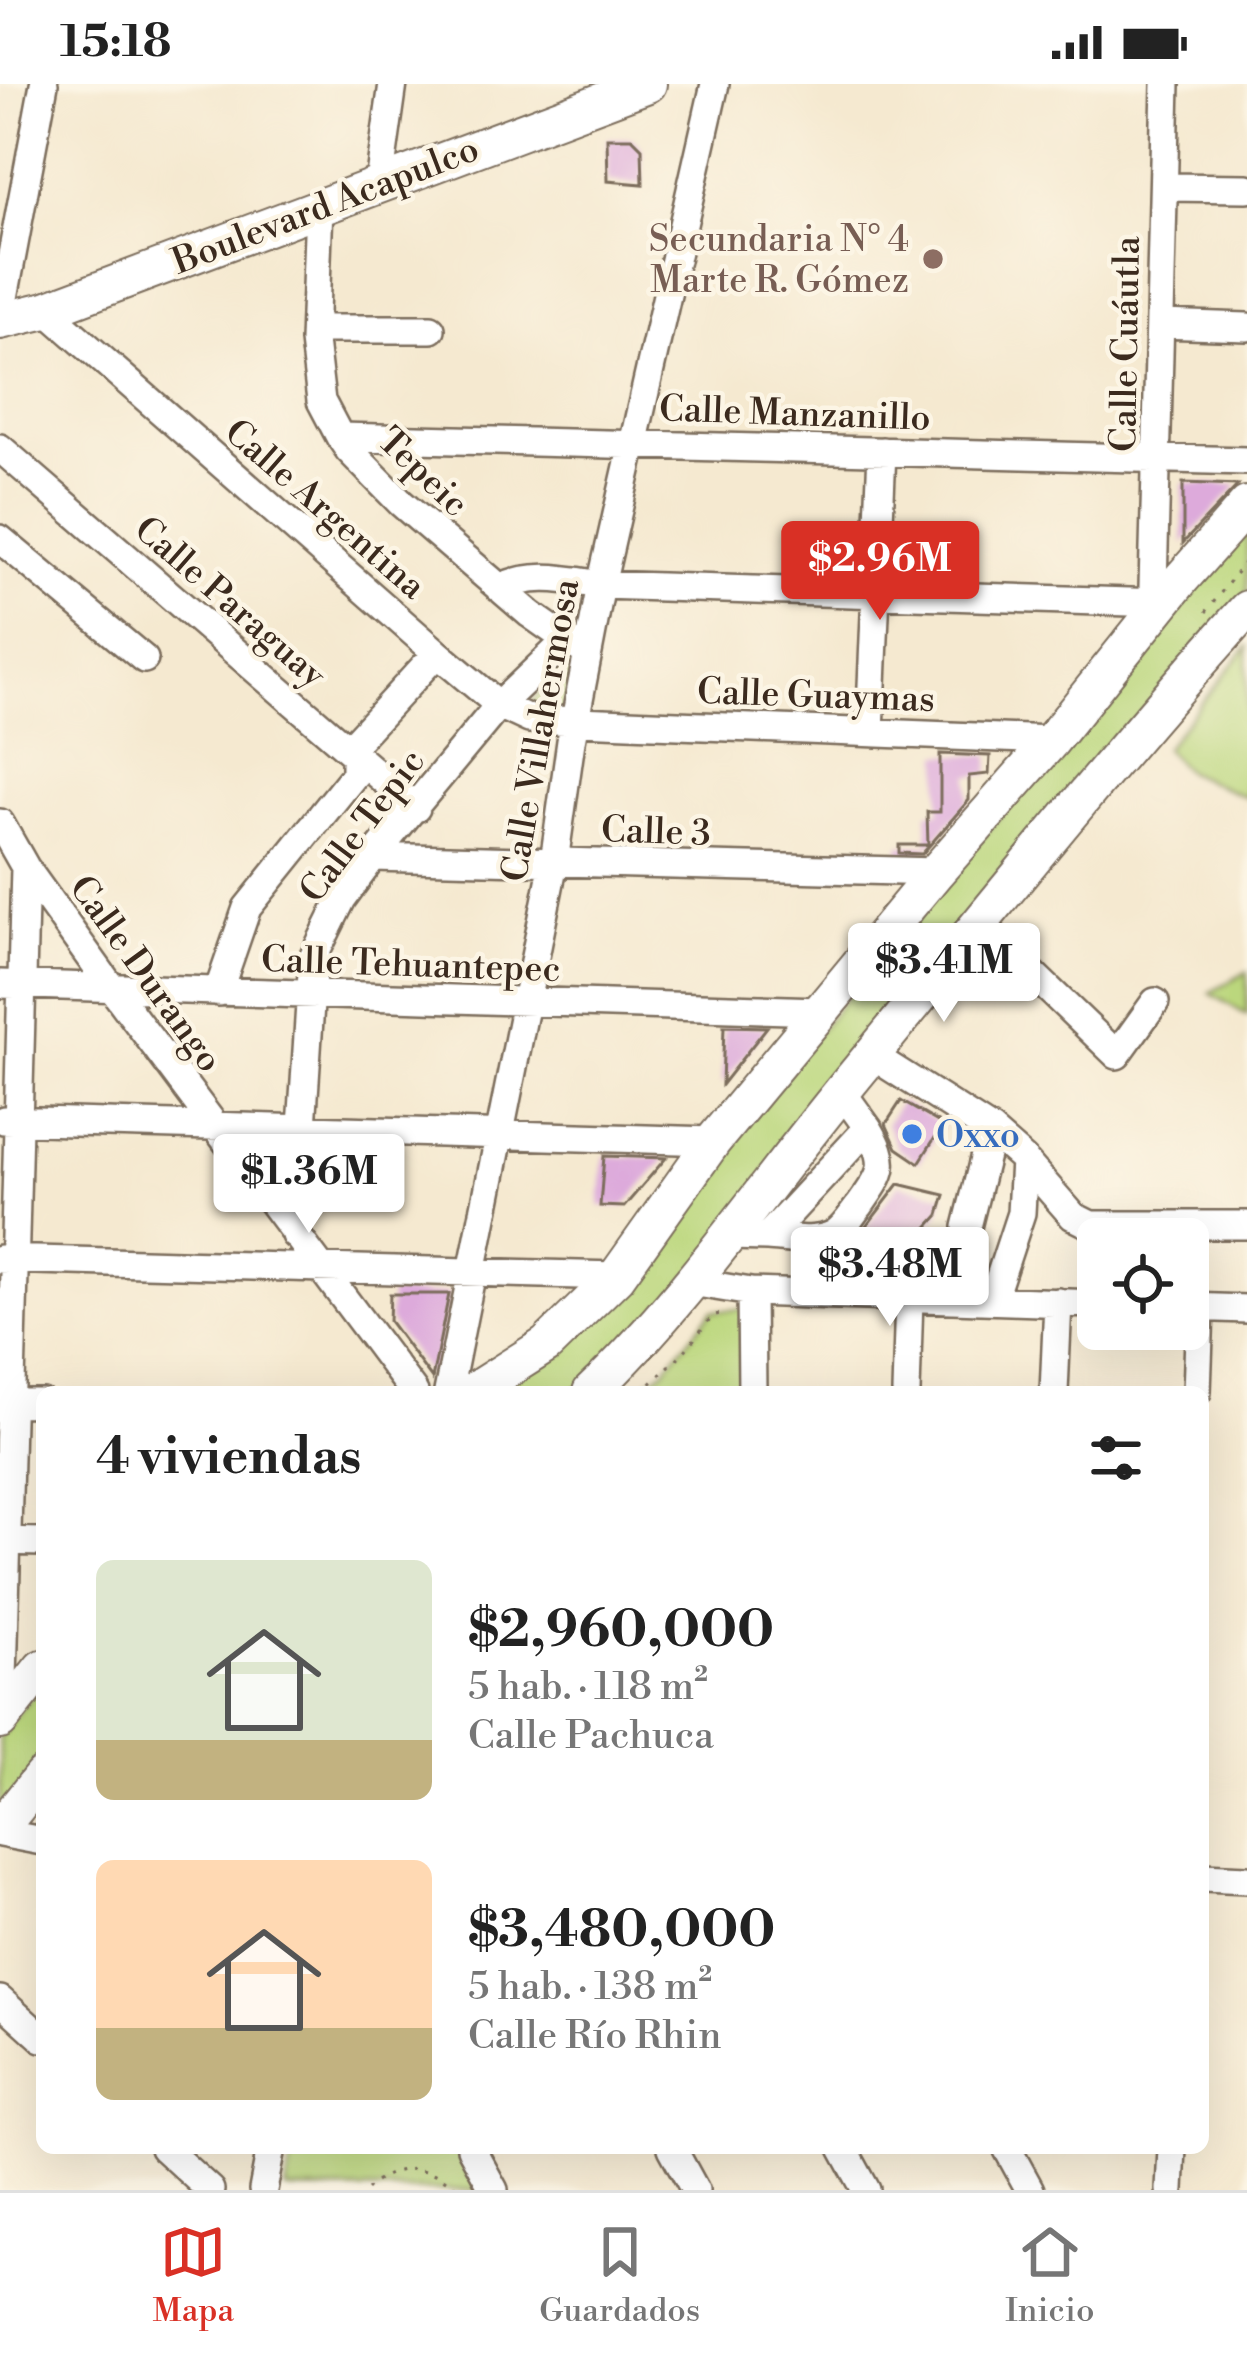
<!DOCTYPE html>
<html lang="es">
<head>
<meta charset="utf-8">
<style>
	body { margin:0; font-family:"Libre Bodoni",serif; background:#f2f2f2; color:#222; height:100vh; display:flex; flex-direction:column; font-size:45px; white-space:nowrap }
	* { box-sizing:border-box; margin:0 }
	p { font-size:39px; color:#767676 }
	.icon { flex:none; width:66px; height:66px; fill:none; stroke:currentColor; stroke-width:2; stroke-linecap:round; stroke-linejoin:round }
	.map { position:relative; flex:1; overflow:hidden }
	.drawer { position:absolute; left:36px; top:1302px; width:1173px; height:768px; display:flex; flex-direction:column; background:#fff; border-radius:18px; box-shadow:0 12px 48px #0002 }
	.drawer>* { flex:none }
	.tools { position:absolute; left:1077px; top:1134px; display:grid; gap:24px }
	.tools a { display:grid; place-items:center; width:132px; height:132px; border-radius:18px; background:#fff; box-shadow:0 12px 48px #0002; font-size:60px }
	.price { position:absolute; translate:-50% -102px; padding:0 27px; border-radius:12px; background:#fff; color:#222; font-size:39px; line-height:78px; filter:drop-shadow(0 3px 6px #0008) }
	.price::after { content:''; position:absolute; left:50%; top:72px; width:36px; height:27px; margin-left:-18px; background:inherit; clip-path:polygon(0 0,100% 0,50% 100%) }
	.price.active { background:#d93025; color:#fff }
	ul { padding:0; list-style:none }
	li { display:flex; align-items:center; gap:36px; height:300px; padding:0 60px }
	li span { display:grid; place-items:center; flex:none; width:336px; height:240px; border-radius:18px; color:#555 }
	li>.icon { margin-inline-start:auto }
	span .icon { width:144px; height:144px; fill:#fffc; stroke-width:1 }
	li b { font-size:51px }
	h2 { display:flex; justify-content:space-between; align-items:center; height:144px; padding:0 60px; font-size:51px }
	.status { display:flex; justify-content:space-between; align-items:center; height:84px; padding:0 60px; background:#fff; direction:ltr }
	.status svg { height:33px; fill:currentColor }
	.menu { display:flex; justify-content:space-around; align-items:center; height:168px; border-top:3px solid #e0e0e0; background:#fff; font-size:33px; color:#767676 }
	.menu a { display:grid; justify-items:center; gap:6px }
	.menu .active { color:#d93025 }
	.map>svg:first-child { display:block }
	.green { fill:#bbd77d; stroke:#7b804e; stroke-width:3 }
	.building { fill:#ddaadb }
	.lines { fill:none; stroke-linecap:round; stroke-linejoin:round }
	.minor-casing { stroke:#7c6d5c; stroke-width:32 }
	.major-casing { stroke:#7c6d5c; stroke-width:40 }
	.path { stroke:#7c6d5c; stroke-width:3; stroke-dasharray:3 9; stroke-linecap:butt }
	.minor { stroke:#fff; stroke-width:27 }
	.major { stroke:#fff; stroke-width:36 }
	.education-dot { fill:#8d6e63; stroke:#fcf5e5; stroke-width:4.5 }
	.shop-dot { fill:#3f7fe0; stroke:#fcf5e5; stroke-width:4.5 }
	.labels { text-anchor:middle; stroke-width:9; stroke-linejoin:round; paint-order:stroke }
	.street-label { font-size:36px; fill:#3b2a1e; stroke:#fcf5e5 }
	.education-label { font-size:36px; fill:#785e54; stroke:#fcf5e5; text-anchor:end }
	.shop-label { font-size:36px; fill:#366cbe; stroke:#fcf5e5; text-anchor:start }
</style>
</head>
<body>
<div class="status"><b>15:18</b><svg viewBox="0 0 49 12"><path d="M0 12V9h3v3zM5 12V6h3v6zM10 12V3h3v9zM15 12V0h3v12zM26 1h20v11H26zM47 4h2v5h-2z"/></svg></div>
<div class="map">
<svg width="1247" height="2106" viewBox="0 0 1247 2106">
	<rect width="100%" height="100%" fill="#fcf5e5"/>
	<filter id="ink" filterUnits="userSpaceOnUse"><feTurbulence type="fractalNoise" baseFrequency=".00833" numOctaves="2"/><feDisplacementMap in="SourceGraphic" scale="24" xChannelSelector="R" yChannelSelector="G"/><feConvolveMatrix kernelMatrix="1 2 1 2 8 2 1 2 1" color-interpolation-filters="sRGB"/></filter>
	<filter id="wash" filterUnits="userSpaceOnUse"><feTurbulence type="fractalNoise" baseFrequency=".004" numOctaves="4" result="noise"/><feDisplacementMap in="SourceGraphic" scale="48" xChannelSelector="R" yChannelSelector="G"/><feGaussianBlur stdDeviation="2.7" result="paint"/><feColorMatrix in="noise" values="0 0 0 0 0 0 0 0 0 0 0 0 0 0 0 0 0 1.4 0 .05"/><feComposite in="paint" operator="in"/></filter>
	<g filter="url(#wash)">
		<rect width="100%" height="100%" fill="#f5e9d0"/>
		<path class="green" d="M1247,439V523L604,1308H488L542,1274Z
			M1247,563V714L1187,688L1164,665Z
			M572,577L577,581L564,632L529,621L564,580Z
			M1247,888V931L1210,909Z
			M746,1225V1308H635L664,1286L712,1227Z
			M42,1598V1704L0,1756V1652Z
			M294,2064H469L493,2106H286Z"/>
		<g id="blocks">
			<path class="building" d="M607,54H632L642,64L643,100L608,97Z
				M1183,399L1238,401L1183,459Z
				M940,670L990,672L989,690L969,692V716L922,770L899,769V761H928L927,728H940Z
				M724,942L767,943L722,1000Z
				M901,1017L943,1041L919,1079L897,1064L886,1040Z
				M604,1072L666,1074L624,1123L600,1122Z
				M899,1100L945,1111L939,1131L913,1160L898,1165L865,1144Z
				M390,1210H449L432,1295L389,1237Z"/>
		</g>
	</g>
	<g filter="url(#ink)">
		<use href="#blocks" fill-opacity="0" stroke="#7c6d5c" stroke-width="3"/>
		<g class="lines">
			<defs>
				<path id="minor" d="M379,99L393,0
					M1164,103L1247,104
					M319,122L314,257L321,317L340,353L349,366L401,419L530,530L577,563
					M46,226L437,569L499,621L529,635L1052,656
					M0,235L44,0
					M1161,240L1247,243
					M315,245H431
					M340,353L1247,377
					M0,364L416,724
					M0,455L144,575
					M499,504C534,488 564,495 601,501L1162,519
					M1162,519L1153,503L1166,0
					M870,648L882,367
					M0,739L25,783L111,903L414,1308
					M373,773L936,788
					M979,838L1117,971L1155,918
					M0,900L820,927
					M218,908L247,824L355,690V658L437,569
					M873,972L991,1047L1024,1076L1021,1129L993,1214
					M4,1036L713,1057
					M1024,1076L1073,1132L1091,1141H1247
					M295,1151L313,874L342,815L373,773L499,621L565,558
					M728,1152L767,1153L868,1044L842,1008
					M767,1153C788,1154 814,1160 834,1150C845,1144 852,1130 860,1121C883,1088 890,1081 868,1044
					M0,1175L617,1192
					M691,1198L751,1208L1098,1220
					M751,1208L752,1308
					M970,1214L967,1143L991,1047
					M1188,1223L1247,1225
					M448,1308L554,778L571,657L601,501L715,0
					M906,1308L909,1214
					M1054,1308L1058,1218
					M1197,1308L1200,1224
					M0,1318L42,1319
					M0,1457L42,1458
					M2,1633L25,783
					M0,1749L42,1757
					M1203,1793L1247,1795
					M0,1916L42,1954
					M164,2064L210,2106
					M471,2064L494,2106
					M672,2064L695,2106
					M843,2064L866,2106
					M1007,2064L1030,2106
					M263,2106L271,2064
					M1170,2106L1172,2064"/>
				<path id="major" d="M0,237L46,226L648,0
					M472,1308L546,1261L617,1192L713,1057L936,788L1052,656L1182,494L1247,421
					M591,1308C687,1216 763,1103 848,1000C979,841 1108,678 1247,525
					M0,1637L42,1584
					M0,1744L42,1692"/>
			</defs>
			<use href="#minor" class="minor-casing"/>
			<use href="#major" class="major-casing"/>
			<path class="path" d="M1206,528L1247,475
				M642,1308L684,1268L713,1231L725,1230
				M367,2106C395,2077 431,2080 459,2106"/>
			<use href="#minor" class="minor"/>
			<use href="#major" class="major"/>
		</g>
	</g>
	<circle class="education-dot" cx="933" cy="175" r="12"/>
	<circle class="shop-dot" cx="912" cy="1050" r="12"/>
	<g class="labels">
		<g class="street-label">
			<text transform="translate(325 120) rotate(-21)" y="13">Boulevard Acapulco</text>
			<text transform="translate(1124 260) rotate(-89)" y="13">Calle Cuáutla</text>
			<text transform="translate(795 328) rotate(2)" y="13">Calle Manzanillo</text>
			<text transform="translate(424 387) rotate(44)" y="13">Tepeic</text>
			<text transform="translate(326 424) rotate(41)" y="13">Calle Argentina</text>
			<text transform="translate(231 517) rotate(41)" y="13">Calle Paraguay</text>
			<text transform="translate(816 610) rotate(2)" y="13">Calle Guaymas</text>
			<text transform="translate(539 646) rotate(-80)" y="13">Calle Villahermosa</text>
			<text transform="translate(361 741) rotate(-53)" y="13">Calle Tepic</text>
			<text transform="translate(656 746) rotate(2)" y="13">Calle 3</text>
			<text transform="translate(411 879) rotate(2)" y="13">Calle Tehuantepec</text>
			<text transform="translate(147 889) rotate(54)" y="13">Calle Durango</text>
		</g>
		<g class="education-label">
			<text x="909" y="167">Secundaria N° 4<tspan x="909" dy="41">Marte R. Gómez</tspan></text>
		</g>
		<g class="shop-label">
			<text x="936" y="1063">Oxxo</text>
		</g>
	</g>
</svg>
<div class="tools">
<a><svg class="icon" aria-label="locate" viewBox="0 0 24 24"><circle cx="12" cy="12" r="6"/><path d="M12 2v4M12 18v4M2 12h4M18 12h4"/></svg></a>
</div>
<b class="price active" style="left:880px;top:539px">$2.96M</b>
<b class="price" style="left:944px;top:941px">$3.41M</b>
<b class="price" style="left:309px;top:1152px">$1.36M</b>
<b class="price" style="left:890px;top:1245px">$3.48M</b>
<section class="drawer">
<h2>4 viviendas<svg class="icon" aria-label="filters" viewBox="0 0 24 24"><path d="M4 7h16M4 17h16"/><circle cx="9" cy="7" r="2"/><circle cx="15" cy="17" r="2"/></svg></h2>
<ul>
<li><span style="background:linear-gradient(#dfe7d0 75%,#c2b280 0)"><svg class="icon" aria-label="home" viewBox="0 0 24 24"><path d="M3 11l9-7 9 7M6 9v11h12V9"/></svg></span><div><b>$2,960,000</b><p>5 hab. · 118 m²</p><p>Calle Pachuca</p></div></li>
<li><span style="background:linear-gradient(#ffd9b3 70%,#c2b280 0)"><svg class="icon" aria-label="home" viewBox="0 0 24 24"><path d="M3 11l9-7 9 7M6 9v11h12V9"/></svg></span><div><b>$3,480,000</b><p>5 hab. · 138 m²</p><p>Calle Río Rhin</p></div></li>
</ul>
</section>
</div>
<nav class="menu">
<a class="active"><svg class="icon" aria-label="map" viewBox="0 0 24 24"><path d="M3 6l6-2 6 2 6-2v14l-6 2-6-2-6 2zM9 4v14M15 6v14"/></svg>Mapa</a>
<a><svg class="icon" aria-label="saved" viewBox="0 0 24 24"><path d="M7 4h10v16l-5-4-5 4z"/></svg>Guardados</a>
<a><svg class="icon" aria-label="home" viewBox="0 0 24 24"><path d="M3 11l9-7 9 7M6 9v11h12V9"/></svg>Inicio</a>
</nav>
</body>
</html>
